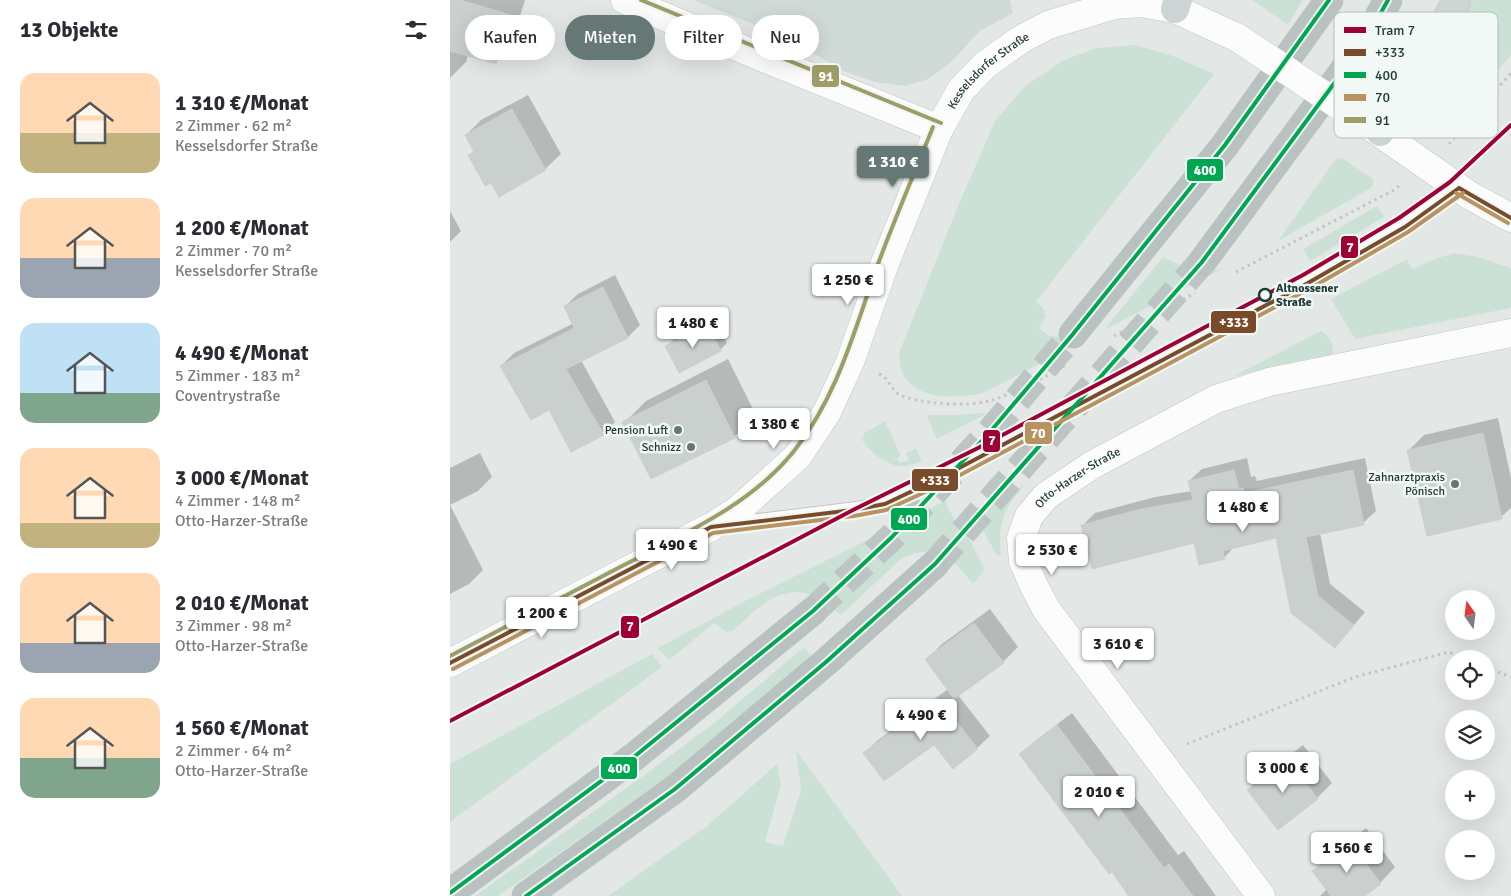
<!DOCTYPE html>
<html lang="de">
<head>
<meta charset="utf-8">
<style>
	body { margin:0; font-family:Signika,sans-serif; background:#f7f7f7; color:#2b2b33; height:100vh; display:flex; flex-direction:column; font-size:19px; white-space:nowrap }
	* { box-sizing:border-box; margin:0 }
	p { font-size:16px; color:#7c7c81 }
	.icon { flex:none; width:28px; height:28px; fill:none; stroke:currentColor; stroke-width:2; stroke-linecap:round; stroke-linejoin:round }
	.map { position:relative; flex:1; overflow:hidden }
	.panel { display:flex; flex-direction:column; background:#fff; width:450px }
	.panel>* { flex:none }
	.top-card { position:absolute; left:15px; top:15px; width:475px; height:45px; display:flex; gap:10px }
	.needle { width:32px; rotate:346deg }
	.controls { position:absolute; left:995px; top:590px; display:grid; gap:10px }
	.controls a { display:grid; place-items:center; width:50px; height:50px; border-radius:50%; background:#fff; box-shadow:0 5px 20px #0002; font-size:25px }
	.price { position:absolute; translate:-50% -42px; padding:0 11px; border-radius:5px; background:#fff; color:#222; font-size:16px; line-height:32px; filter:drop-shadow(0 1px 2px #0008) }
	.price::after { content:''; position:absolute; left:50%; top:30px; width:15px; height:11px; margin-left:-8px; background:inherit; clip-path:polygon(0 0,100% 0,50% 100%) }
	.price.active { background:#657875; color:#fff }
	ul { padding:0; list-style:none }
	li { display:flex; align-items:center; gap:15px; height:125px; padding:0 20px }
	li span { display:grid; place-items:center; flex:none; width:140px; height:100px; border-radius:15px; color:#555 }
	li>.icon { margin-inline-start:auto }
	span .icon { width:60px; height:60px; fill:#fffc; stroke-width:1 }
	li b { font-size:21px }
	h2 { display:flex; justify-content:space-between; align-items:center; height:60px; padding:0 20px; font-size:21px }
	.pill { padding:0 18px; border-radius:22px; background:#fff; box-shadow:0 5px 20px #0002; font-size:18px; line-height:45px }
	.pill.active { background:#657875; color:#fff }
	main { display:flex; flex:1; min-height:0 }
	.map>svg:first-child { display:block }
	.built { fill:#d0dad7 }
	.green { fill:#cce1d6 }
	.shadow { fill:#0003 }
	.building { fill:#cad0ce; stroke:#ccd1d0 }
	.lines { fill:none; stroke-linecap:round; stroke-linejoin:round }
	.highway-tunnel { stroke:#bcc5c4; stroke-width:28; stroke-dasharray:28 14; stroke-linecap:butt }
	.lane-casing { stroke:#c0c5c4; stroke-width:17 }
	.street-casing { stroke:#c0c5c4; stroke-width:29 }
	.secondary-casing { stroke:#bfc6c4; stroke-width:29 }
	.primary-casing { stroke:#bcc5c3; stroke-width:29 }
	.highway-casing { stroke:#bcc5c3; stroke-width:29 }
	.path { stroke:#c0c8c7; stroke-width:3; stroke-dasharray:2.5 4; stroke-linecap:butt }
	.lane { stroke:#fbfcfb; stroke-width:15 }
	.street { stroke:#fbfcfb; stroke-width:28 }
	.secondary { stroke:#fbfcfb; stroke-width:28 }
	.primary { stroke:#cdd4d3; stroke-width:28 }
	.highway { stroke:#b9c2c1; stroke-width:28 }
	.secondary-bridge-casing { stroke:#bfc6c4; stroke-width:29; stroke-linecap:butt }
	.secondary-bridge { stroke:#fbfcfb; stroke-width:28 }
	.bus-1-casing { stroke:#f1f8f5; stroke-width:8 }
	.bus-2-casing { stroke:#f1f8f5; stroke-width:8 }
	.bus-3-casing { stroke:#f1f8f5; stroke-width:8 }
	.bus-4-casing { stroke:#f1f8f5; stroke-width:8 }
	.bus-1 { stroke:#7a4b2a; stroke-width:4 }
	.bus-2 { stroke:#00a651; stroke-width:4 }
	.bus-3 { stroke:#b89361; stroke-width:4 }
	.bus-4 { stroke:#9e9d67; stroke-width:4 }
	.tram-1-casing { stroke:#f1f8f5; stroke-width:8 }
	.tram-1 { stroke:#9e0234; stroke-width:4 }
	.stop-dot { fill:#f1f8f5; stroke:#213b38; stroke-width:2.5 }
	.poi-dot { fill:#657875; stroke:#f1f8f5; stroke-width:2 }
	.labels { text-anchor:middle; stroke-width:5; stroke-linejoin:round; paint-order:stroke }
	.street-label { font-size:12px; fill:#213b38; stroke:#f1f8f5 }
	.stop-label { font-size:12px; font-weight:bold; fill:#213b38; stroke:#f1f8f5; text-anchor:start }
	.poi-label { font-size:12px; fill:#213b38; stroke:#f1f8f5; text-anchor:end }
	.key { fill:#f1f8f5; stroke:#b3bfbc; stroke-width:1 }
	.key-label { font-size:14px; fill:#213b38 }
	.line-badge { stroke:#f1f8f5; stroke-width:2 }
	.badge-label { font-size:14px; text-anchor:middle; font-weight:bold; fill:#fff }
</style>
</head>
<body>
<main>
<section class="panel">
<h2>13 Objekte<svg class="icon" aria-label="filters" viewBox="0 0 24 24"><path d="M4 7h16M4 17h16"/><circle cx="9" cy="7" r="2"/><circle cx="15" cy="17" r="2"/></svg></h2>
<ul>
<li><span style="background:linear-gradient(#ffd9b3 60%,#c2b280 0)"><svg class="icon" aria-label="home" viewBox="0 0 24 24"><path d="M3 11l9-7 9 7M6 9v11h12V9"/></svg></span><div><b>1 310 €/Monat</b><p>2 Zimmer · 62 m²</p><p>Kesselsdorfer Straße</p></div></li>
<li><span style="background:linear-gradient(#ffd9b3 60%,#9aa5b1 0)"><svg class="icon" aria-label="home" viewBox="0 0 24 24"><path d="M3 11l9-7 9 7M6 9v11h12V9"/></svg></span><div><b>1 200 €/Monat</b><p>2 Zimmer · 70 m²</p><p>Kesselsdorfer Straße</p></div></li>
<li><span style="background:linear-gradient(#bfe0f5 70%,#7fa58c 0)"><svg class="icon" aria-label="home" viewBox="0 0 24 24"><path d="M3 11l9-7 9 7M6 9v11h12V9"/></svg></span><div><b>4 490 €/Monat</b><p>5 Zimmer · 183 m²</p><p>Coventrystraße</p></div></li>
<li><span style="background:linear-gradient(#ffd9b3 75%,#c2b280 0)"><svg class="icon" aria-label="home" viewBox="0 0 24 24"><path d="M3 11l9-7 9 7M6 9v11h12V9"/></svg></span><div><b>3 000 €/Monat</b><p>4 Zimmer · 148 m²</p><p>Otto-Harzer-Straße</p></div></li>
<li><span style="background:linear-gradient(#ffd9b3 70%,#9aa5b1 0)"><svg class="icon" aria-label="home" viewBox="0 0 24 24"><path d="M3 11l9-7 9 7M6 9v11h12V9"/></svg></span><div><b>2 010 €/Monat</b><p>3 Zimmer · 98 m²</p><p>Otto-Harzer-Straße</p></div></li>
<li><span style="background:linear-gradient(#ffd9b3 60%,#7fa58c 0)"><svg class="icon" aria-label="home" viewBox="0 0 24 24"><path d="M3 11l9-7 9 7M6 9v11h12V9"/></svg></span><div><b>1 560 €/Monat</b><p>2 Zimmer · 64 m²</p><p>Otto-Harzer-Straße</p></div></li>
</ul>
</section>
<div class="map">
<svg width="1061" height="896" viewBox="0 0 1061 896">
	<rect width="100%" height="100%" fill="#e3e8e7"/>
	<path class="built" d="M243,0H560L563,13L530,31L500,63L478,79L455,86L425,82L393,71L348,44L303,24Z"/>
	<path class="green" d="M802,0H853L838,25Z
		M1023,0H1061V55L1025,98L987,70L1001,36Z
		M685,45L723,56L764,74L586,302L593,308L596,316L589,328L598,335L617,339L636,340L533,393C505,399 462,401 451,369C449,364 450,358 449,353L508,206L545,121L575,86L614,60L647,48Z
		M892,158L923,179V184L921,188L828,241L885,160Z
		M927,206L934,217L860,261L853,249Z
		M1005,253L1028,257L1061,268V308L905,339L881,299L957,259L962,269L987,258Z
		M713,257C737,269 748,274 774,268L654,330Z
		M871,331C880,337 884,343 883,354L824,366L782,377Z
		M531,413L536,414L487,439L482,430L483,429L476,415H507Z
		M435,421L451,456L447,458L450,463L459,460L456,453L466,448L472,460C467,463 462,465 457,466C442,469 418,453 412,439L414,437L413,434Z
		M575,485C553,509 548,523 551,555L547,556L525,515V509Z
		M495,501L505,521L509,519L535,570L523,584C501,556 487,543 452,558L391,615C381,608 370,597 358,594C327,585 304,612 283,631L277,632L264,623L219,660L208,648L297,600Z
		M354,647L365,660L250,754L48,896H25L189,779L264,723Z
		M202,654L212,667L0,822V764Z
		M346,750L452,896H158L257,826L327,764L331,785L315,842L333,846L351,790Z"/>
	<path class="shadow" d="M4,0H75L60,48L45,63L18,55L16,62L0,78V4Z
		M78,95L111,154L95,169L42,181L20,155L24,150L16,135L31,120Z
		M0,211L11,231L0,242Z
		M165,275L190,325L178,337L131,360L165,422L153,434L99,409L51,366L64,353L124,323L115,306L128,294Z
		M265,319L277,343L270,350L217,347L224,339Z
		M278,359L306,415L284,437L174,423L196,401Z
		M1048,418L1061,478V508L1051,517L959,450L974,435Z
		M30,453L42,477L28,491L0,505V468Z
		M797,458L801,477L805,476L807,481L915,458L926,511L913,523L870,533L880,584L915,612L885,647L827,537L784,547L774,558L745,541L632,526L645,513L705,497L742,491L739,481L752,469Z
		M0,505L33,570L19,584L0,594Z
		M540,609L568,647L553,662L508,695L540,736L527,748L484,743L415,753L427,741L498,689L476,660L492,644Z
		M622,713L728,855L734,851L766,896H681L571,754L585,741Z
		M853,745L882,783L867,798L799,790L814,775Z
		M916,828L945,867L930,883L912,896H870L877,889L864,871L879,856Z"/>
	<path class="building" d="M0,0H10L61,15L46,64L0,51Z
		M62,109L96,170L49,197L41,183L35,186L18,155L24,152L15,135Z
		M153,287L178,338L116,369L154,435L121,452L99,410L81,420L50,366L124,328L114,306Z
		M257,325L271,351L229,373L215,346Z
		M256,380L285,438L201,479L172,422Z
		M1033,433L1052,519L977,536L957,450Z
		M784,470L789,489L793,488L794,493L903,470L914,525L856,537L868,596L904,625L885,648L841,613L826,538L773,551L775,559L749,565L744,543L642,569L631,525L691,509L743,500L738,481Z
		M524,623L554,663L504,699L475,659Z
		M488,698L528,749L503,769L484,745L434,781L413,753Z
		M607,725L714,868L719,864L743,896H677L678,895L662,872L659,874L569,754Z
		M838,759L868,799L828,830L797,790Z
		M900,842L931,884L915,896H881L862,871Z"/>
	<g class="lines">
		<path class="highway-tunnel" d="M485,564L752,262
			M363,611L442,537L540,432L623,334"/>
		<defs>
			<path id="lane" d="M272,526L403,510L435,504L494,476L858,283L955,227L1009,188"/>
			<g id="street">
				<path id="s1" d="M811,896L596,609L583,584L573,561L571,538L579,516L596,496L642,465L766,399L819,382L1061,333"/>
			</g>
			<g id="secondary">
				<path d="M175,0C279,45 384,86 489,129"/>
				<path d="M914,122L1019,195L1061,218"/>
				<path id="s2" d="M0,663L261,527L288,510L348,456L377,412L400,362L435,263L489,129L511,90L535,65L570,40L598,25L664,5L691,3L725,9L788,38"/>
			</g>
			<path id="primary" d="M725,9L728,0
				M930,132L1007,0"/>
			<path id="highway" d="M752,262L914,43L938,0
				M623,334L775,145L879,0
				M0,893L185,756L363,611
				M76,896L225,789L376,662L485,564"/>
		</defs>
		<use href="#lane" class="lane-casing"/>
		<use href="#street" class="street-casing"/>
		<use href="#secondary" class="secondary-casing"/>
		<use href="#primary" class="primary-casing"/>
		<use href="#highway" class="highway-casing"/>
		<path class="path" d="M999,144L1061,73
			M786,272L944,190L950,185
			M664,336L745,293
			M429,374C440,378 441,391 450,395C469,404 519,407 539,401C564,394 593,378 616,365
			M1036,667L1061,677
			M737,744L905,677L999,652L1017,659"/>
		<use href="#lane" class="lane"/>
		<use href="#street" class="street"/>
		<use href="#secondary" class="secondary"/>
		<use href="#primary" class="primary"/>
		<use href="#highway" class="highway"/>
		<defs>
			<path id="secondary-bridge" d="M788,38L914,122"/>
		</defs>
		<use href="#secondary-bridge" class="secondary-bridge-casing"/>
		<use href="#secondary-bridge" class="secondary-bridge"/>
		<defs>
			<path id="bus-1" d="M1009,188L1061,218
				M0,663L261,527L403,510L435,504L494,476L858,283L955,227L1009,188"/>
			<path id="bus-2" d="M0,893L185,756L363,611L442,537L540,432L623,334L775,145L879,0
				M76,896L225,789L376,662L485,564L752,262L914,43L938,0"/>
			<path id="bus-3" d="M1006,193L1058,223
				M3,669L263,533L404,516L436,510L497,482L861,288L958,232L1013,193"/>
			<path id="bus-4" d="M191,0L491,123
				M0,656C57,626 115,596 172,566C232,535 301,505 344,451C388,396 405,328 428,264C445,218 465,172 483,127"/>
		</defs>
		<use href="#bus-1" class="bus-1-casing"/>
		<use href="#bus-2" class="bus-2-casing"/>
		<use href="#bus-3" class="bus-3-casing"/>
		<use href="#bus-4" class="bus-4-casing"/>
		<use href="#bus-1" class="bus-1"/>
		<use href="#bus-2" class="bus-2"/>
		<use href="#bus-3" class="bus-3"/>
		<use href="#bus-4" class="bus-4"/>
		<defs>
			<path id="tram-1" d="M0,721L403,510L528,448L853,275L949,218L1000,182L1061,125"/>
		</defs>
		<use href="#tram-1" class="tram-1-casing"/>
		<use href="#tram-1" class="tram-1"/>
	</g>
	<circle class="stop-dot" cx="815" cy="295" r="6"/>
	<g class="poi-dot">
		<circle cx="228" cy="430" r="5"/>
		<circle cx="241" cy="447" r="5"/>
		<circle cx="1005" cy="484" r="5"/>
	</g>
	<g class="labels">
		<g class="street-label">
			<text dy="4" stroke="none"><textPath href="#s2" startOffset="842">Kesselsdorfer Straße</textPath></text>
			<text dy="4" stroke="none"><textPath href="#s1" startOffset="521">Otto-Harzer-Straße</textPath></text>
		</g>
		<g class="stop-label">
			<text x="826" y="292">Altnossener<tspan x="826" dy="14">Straße</tspan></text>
		</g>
		<g class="poi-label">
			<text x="218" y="434">Pension Luft</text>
			<text x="231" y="451">Schnizz</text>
			<text x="995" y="481">Zahnarztpraxis<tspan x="995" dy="14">Pönisch</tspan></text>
		</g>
	</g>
	<rect x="884" y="12" width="164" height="126" rx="8" class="key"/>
	<rect x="894" y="27" width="22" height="6" fill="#9e0234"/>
	<rect x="894" y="49" width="22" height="7" fill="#7a4b2a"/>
	<rect x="894" y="72" width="22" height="6" fill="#00a651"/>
	<rect x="894" y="94" width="22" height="7" fill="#b89361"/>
	<rect x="894" y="117" width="22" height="6" fill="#9e9d67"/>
	<g class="key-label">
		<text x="925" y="35">Tram 7</text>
		<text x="925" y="57">+333</text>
		<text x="925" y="80">400</text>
		<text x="925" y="102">70</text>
		<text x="925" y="125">91</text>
	</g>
	<g class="line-badge">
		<rect x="361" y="64" width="29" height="24" rx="5" fill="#9e9d67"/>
		<rect x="736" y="158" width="38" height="24" rx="5" fill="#00a651"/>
		<rect x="890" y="235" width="19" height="24" rx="5" fill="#9e0234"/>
		<rect x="760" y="310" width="47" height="24" rx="5" fill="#7a4b2a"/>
		<rect x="574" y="421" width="29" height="24" rx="5" fill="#b89361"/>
		<rect x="532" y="429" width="19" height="24" rx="5" fill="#9e0234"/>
		<rect x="461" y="468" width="48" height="24" rx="5" fill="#7a4b2a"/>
		<rect x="440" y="507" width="38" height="24" rx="5" fill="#00a651"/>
		<rect x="170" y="615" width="20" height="24" rx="5" fill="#9e0234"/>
		<rect x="150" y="756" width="38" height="24" rx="5" fill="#00a651"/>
	</g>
	<g class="badge-label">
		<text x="376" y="81">91</text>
		<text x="755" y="175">400</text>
		<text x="900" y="252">7</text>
		<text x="784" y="327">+333</text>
		<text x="588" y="438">70</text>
		<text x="542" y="445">7</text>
		<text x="485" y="485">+333</text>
		<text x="459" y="524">400</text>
		<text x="180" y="631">7</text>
		<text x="169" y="773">400</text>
	</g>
</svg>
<div class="controls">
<a><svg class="needle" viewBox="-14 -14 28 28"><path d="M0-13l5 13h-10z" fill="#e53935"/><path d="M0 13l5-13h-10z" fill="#7c7c81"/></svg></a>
<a><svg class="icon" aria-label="locate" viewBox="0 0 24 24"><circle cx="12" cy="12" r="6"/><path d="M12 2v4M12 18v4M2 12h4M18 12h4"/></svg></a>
<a><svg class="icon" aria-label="layers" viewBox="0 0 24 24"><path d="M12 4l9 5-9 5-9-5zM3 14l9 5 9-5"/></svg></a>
<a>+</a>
<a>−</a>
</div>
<b class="price active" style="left:443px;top:188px">1 310 €</b>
<b class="price" style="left:398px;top:306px">1 250 €</b>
<b class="price" style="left:243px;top:349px">1 480 €</b>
<b class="price" style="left:324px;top:450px">1 380 €</b>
<b class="price" style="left:793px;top:533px">1 480 €</b>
<b class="price" style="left:222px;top:571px">1 490 €</b>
<b class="price" style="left:602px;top:576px">2 530 €</b>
<b class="price" style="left:92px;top:639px">1 200 €</b>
<b class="price" style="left:668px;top:670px">3 610 €</b>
<b class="price" style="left:471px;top:741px">4 490 €</b>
<b class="price" style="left:833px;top:794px">3 000 €</b>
<b class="price" style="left:649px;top:818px">2 010 €</b>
<b class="price" style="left:897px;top:874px">1 560 €</b>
<div class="top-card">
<a class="pill">Kaufen</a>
<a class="pill active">Mieten</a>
<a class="pill">Filter</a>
<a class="pill">Neu</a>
</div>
</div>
</main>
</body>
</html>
